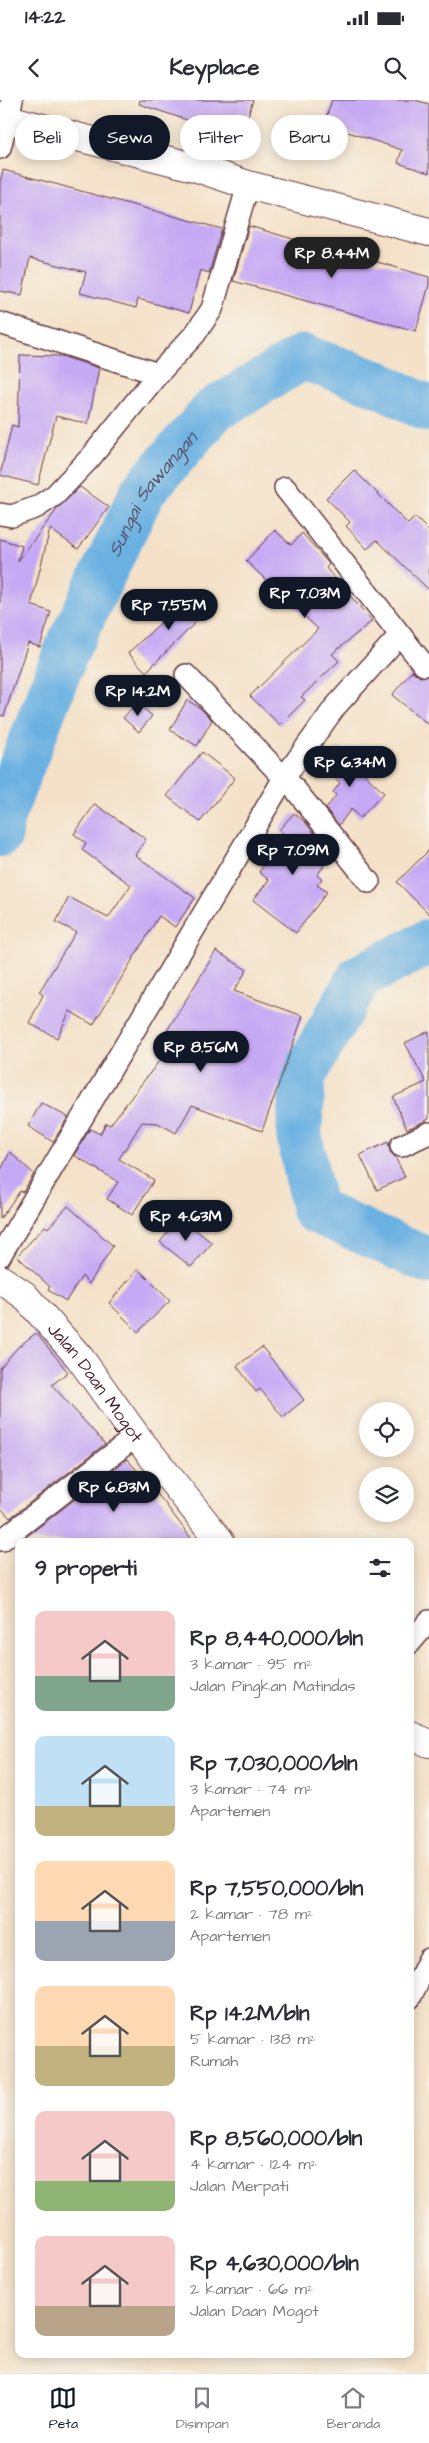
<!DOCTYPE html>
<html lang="id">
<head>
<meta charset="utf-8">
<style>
	body { margin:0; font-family:"Architects Daughter",sans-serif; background:#f7f7f7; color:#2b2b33; height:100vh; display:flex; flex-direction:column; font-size:19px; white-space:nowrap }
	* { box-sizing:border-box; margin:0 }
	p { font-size:16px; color:#7c7c81 }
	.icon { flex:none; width:28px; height:28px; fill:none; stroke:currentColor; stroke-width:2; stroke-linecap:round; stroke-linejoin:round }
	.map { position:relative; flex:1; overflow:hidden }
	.side { position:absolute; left:15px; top:1438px; width:399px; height:820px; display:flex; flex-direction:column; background:#fff; border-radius:10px; box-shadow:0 2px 12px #0003 }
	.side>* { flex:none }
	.top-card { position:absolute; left:15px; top:15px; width:400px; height:45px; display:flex; gap:10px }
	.tools { position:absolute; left:359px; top:1302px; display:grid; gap:10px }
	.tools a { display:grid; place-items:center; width:55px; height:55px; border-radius:50%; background:#fff; box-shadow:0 2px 12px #0003; font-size:25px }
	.price { position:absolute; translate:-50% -42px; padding:0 11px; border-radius:18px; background:#111827; color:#fff; font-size:16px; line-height:32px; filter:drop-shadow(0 1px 2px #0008) }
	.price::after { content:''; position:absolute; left:50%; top:30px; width:15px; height:11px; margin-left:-8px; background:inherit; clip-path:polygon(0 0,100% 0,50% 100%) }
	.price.selected { background:#222; color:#fff }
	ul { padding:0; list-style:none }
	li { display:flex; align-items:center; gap:15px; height:125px; padding:0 20px }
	li span { display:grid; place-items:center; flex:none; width:140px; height:100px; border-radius:10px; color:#555 }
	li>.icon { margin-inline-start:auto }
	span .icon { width:60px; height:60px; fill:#fffc; stroke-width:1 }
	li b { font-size:21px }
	h2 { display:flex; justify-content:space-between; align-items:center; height:60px; padding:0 20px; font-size:21px }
	.pill { padding:0 18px; border-radius:22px; background:#fff; box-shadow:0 2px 12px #0003; font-size:18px; line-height:45px }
	.pill.selected { background:#111827; color:#fff }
	.status { display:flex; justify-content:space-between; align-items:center; height:35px; padding:0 25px; background:#fff; direction:ltr }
	.status svg { height:14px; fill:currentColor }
	header { display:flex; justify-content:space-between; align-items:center; height:65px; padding:0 20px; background:#fff; font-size:22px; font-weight:700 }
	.tabs { display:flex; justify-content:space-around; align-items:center; height:70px; border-top:1px solid #e1e1e2; background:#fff; font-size:14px; color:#7c7c81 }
	.tabs a { display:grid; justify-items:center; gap:2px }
	.tabs .selected { color:#111827 }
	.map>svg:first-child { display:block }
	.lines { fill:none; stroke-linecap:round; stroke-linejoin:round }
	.river { stroke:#6bb1e2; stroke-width:46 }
	.building { fill:#c6a9f4 }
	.minor-casing { stroke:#643c43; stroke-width:24 }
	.tertiary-casing { stroke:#643c43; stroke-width:30 }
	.secondary-casing { stroke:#643c43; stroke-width:30 }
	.minor { stroke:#fff; stroke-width:21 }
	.tertiary { stroke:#fff; stroke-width:28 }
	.secondary { stroke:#fff; stroke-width:28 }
	.labels { text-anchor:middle; stroke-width:4; stroke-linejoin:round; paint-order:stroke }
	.street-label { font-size:18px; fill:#4a1f2b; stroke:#f7f3e8 }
	.water-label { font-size:19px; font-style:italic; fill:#56526b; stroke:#f7f3e8 }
</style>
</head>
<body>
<div class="status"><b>14:22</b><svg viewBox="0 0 49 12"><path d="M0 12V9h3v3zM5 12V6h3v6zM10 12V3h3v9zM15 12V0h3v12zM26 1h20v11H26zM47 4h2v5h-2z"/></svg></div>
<header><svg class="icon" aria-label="back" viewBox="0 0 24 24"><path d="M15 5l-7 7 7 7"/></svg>Keyplace<svg class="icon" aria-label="search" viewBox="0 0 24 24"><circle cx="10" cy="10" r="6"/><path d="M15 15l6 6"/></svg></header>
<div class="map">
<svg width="429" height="2273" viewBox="0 0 429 2273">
	<rect width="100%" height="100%" fill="#f7f3e8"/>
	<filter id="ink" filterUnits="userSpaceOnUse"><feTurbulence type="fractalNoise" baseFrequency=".02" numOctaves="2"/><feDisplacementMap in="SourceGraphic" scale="10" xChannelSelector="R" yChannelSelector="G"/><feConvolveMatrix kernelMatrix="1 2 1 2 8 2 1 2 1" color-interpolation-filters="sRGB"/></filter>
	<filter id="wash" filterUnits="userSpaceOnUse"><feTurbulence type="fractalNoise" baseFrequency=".0096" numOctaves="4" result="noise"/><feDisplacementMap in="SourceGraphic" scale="20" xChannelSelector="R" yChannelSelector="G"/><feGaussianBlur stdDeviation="1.12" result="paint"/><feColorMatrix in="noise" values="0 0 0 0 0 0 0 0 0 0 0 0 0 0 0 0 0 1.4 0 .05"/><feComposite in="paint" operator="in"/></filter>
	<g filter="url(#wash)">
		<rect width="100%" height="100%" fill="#f4e1c8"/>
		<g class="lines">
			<g class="river">
				<path id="s1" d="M0,734L1,719L68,547L143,391L214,310L303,257L379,284L429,309"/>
				<path d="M429,842L360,877L303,976L299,1034L314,1110L429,1161"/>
			</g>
		</g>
		<g id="blocks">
			<path class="building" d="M140,0H253L238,47L213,39L217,30L139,4Z
				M332,0H415L429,4V73L398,63L402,50L324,24Z
				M3,70L222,129L209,173L200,170L189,213L138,199L136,208L80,193L86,172L30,158L22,195L0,191V82Z
				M249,126L310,144L309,147L360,157L429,177V185L416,231L233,181Z
				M20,255L61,256L99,268L88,324L56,316L38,385L0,375L12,325L18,327Z
				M354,370L408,424L415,417L429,431V490L377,440L367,449L346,426L350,422L326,398Z
				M80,387L109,407L78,449L50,429L31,505L51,512L40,547L28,543L4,616L0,615V439L22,446L18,461L58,408Z
				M275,430L291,445L302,433L329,464L326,468L372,521L332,554L339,561L301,597L305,600L280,625L250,596L318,529L246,461Z
				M189,490L209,509L146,572L128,553L167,517L164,514Z
				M412,571L420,577L429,576V625L392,595Z
				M187,600L200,608L212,620L197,646L170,630Z
				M137,602L152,616L139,632L123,618Z
				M338,649L384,693L360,718L351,709L339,725L326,709L336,695L333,692L340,683L322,665Z
				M202,652L235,678L200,722L167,696Z
				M95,704L146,739L135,755L195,798L175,827L159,816L93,925L70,911L57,938L29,923L43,895L39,892L76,832L56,822L69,797L108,818L131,785L82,750L86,743L74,734Z
				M294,713L305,722L324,745L314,759L324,766L317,775L322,779L317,785L327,792L296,833L253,800L269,780L259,772L285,735L279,730Z
				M429,750V814L397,782Z
				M216,851L247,870L234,891L303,916L262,1031L192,1005L176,1033L158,1023L142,1022L119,1059L154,1080L132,1115L107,1099L118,1082L74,1055L90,1029L100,1034L106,1023L110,1025L166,952L157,947Z
				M429,931V1019L407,1029L393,997L426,982L405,943Z
				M41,1003L68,1017L53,1042L28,1026Z
				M388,1042L390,1052L395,1057L405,1077L377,1090L360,1055Z
				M10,1052L34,1074L23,1092L20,1091L0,1119V1072Z
				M68,1106L113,1146L89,1184L82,1176L66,1201L48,1190L50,1187L17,1156L45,1126L48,1128Z
				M180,1117L212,1143L191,1167L160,1142Z
				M138,1169L170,1201L138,1232L109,1203Z
				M36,1233L68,1272L52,1285L105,1344L10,1418L0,1407V1268L18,1247Z
				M262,1247L304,1300L283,1317L260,1289L256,1292L237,1266Z
				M127,1359L164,1402L193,1441H30L26,1437Z"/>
		</g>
	</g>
	<g filter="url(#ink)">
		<use href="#blocks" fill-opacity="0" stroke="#643c43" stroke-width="1"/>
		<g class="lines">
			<defs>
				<path id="minor" d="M0,48L12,0
					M0,223L158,274
					M285,388L424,565
					M0,414L12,416L37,407L55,395L91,357L158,274L195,234L212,209L248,85
					M186,575L284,678L335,607L399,536
					M401,1046L429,1033
					M0,1156L284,678L294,688L369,782
					M2,1440L136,1336
					M410,1543L429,1521
					M410,1898L429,1859"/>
				<path id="tertiary" d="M0,17L194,67L248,85L429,132"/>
				<g id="secondary">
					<path id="s2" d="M0,1179L24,1195L80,1258L136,1336L220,1441"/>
					<path d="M410,1635L429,1643"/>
				</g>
			</defs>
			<use href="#minor" class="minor-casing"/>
			<use href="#tertiary" class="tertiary-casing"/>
			<use href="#secondary" class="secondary-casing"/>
			<use href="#minor" class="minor"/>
			<use href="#tertiary" class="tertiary"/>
			<use href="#secondary" class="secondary"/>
		</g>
	</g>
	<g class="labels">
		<g class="street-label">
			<text dy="6" stroke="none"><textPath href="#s2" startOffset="142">Jalan Daan Mogot</textPath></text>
		</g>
		<g class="water-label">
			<text dy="7" stroke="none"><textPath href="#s1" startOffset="375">Sungai Sawangan</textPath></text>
		</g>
	</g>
</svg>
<div class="tools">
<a><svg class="icon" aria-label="locate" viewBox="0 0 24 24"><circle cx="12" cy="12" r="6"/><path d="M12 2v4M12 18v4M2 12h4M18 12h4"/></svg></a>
<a><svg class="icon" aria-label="layers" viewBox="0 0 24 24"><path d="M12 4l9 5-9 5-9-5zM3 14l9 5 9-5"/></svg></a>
</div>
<b class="price selected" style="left:332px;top:179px">Rp 8.44M</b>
<b class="price" style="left:305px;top:519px">Rp 7.03M</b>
<b class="price" style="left:169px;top:531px">Rp 7.55M</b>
<b class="price" style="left:138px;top:617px">Rp 14.2M</b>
<b class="price" style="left:350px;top:688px">Rp 6.34M</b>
<b class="price" style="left:293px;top:776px">Rp 7.09M</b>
<b class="price" style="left:201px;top:973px">Rp 8.56M</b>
<b class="price" style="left:186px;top:1142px">Rp 4.63M</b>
<b class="price" style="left:114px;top:1413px">Rp 6.83M</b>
<div class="top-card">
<a class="pill">Beli</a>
<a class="pill selected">Sewa</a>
<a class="pill">Filter</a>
<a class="pill">Baru</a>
</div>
<section class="side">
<h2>9 properti<svg class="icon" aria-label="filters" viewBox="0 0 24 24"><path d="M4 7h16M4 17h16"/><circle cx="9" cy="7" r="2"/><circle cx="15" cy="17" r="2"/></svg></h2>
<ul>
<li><span style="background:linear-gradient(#f6c9c9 65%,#7fa58c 0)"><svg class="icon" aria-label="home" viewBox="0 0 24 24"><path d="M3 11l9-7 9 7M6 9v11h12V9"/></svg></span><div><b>Rp 8,440,000/bln</b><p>3 kamar · 95 m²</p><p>Jalan Pingkan Matindas</p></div></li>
<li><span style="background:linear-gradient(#bfe0f5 70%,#c2b280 0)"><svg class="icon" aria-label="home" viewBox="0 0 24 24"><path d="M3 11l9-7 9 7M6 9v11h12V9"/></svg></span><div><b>Rp 7,030,000/bln</b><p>3 kamar · 74 m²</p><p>Apartemen</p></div></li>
<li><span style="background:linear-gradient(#ffd9b3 60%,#9aa5b1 0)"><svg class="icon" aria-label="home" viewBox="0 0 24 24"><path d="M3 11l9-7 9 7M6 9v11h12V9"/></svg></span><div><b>Rp 7,550,000/bln</b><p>2 kamar · 78 m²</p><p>Apartemen</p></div></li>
<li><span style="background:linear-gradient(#ffd9b3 60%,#c2b280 0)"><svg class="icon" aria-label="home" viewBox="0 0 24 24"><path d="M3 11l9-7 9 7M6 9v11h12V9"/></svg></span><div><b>Rp 14.2M/bln</b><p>5 kamar · 138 m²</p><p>Rumah</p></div></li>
<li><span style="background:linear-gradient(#f6c9c9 70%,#8fb573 0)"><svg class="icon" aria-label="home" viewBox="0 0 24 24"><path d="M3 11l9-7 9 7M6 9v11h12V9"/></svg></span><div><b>Rp 8,560,000/bln</b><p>4 kamar · 124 m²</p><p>Jalan Merpati</p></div></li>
<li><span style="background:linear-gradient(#f6c9c9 70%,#b9a48a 0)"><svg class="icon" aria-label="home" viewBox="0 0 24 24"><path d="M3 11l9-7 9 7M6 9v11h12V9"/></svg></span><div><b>Rp 4,630,000/bln</b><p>2 kamar · 66 m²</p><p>Jalan Daan Mogot</p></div></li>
</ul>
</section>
</div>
<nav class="tabs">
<a class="selected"><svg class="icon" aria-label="map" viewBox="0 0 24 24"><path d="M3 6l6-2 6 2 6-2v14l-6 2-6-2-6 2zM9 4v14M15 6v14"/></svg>Peta</a>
<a><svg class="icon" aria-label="saved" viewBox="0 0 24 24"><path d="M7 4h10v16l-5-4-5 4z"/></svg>Disimpan</a>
<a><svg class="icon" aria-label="home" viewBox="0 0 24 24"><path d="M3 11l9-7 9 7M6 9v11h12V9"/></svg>Beranda</a>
</nav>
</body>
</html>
